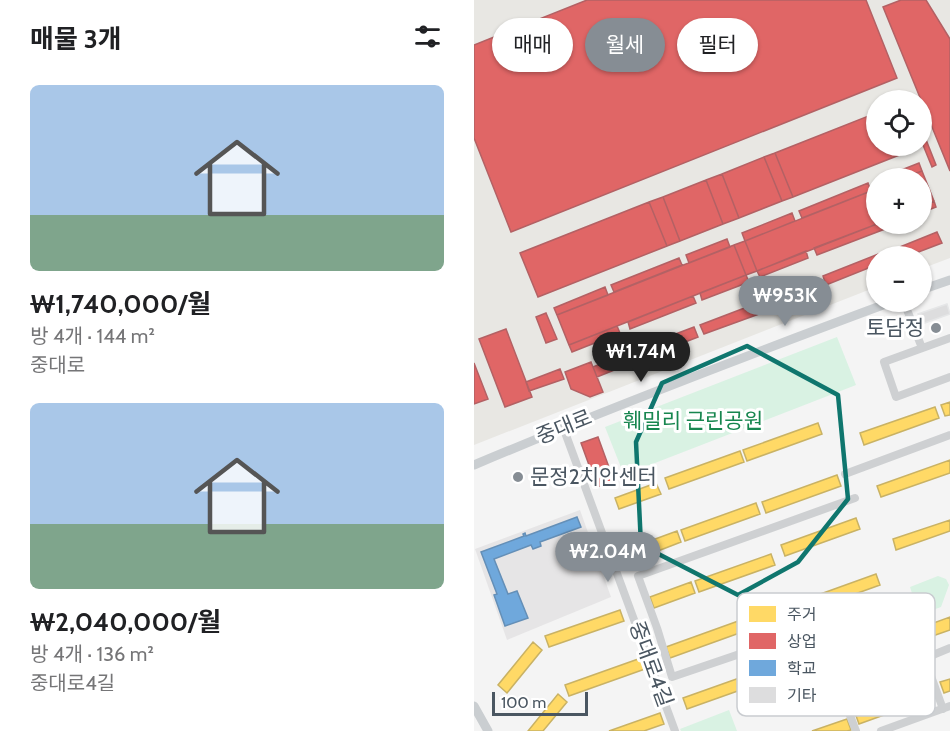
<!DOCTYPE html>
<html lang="ko">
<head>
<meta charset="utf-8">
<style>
	body { margin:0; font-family:Cabin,"Noto Sans KR",sans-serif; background:#f2f2f2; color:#202124; height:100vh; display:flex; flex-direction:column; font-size:22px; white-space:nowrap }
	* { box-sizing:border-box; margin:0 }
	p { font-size:20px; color:#757577 }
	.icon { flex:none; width:33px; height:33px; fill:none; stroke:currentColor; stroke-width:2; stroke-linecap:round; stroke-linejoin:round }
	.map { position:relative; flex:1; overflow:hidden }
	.drawer { display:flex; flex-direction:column; background:#fff; width:474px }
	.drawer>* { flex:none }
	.banner { position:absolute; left:18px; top:18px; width:368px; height:54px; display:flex; gap:12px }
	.controls { position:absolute; left:392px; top:90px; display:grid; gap:12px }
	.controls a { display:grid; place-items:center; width:66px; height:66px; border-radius:50%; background:#fff; box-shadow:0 2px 4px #0004; font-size:30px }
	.scale { position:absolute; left:18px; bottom:15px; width:96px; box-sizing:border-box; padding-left:6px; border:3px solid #4a5661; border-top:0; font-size:16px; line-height:21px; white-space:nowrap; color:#4a5661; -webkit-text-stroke:4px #fff; paint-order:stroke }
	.price { position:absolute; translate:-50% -51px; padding:0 14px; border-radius:21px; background:#868d94; color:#fff; font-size:20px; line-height:39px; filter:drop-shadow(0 2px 3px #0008) }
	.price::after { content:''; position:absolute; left:50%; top:36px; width:18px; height:14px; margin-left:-9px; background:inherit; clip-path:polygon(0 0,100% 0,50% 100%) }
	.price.selected { background:#222; color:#fff }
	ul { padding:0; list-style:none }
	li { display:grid; align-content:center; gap:12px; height:318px; padding:0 30px }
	li span { display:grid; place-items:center; height:186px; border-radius:9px; color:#555 }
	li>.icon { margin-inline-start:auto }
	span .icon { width:108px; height:108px; fill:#fffc; stroke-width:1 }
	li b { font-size:26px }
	h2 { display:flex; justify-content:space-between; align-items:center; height:72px; padding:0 30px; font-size:26px }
	.pill { padding:0 21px; border-radius:27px; background:#fff; box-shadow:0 2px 4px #0004; font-size:21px; line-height:54px }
	.pill.selected { background:#868d94; color:#fff }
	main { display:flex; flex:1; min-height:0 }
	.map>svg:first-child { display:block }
	.commercial { fill:#e8e7e3; fill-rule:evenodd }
	.education { fill:#e6e5e6 }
	.green { fill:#d9f2e3 }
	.homes { fill:#ffd966; stroke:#c9b264; stroke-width:1.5 }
	.shops { fill:#e06666; stroke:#b36164; stroke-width:1.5 }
	.schools { fill:#6fa8dc; stroke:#648fb7; stroke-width:1.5 }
	.building { fill:#ddddde; stroke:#e5e6e7; stroke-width:1.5 }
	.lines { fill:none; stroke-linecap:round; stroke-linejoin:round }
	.minor { stroke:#ced0d2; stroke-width:8 }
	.major { stroke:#caced1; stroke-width:9 }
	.marked { fill:none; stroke:#0f766e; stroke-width:4.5; stroke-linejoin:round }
	.poi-dot { fill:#868d94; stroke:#fff; stroke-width:2 }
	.labels { text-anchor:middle; stroke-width:6; stroke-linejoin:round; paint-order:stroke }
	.poi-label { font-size:21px; fill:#4a5661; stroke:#fff; text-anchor:end }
	.park-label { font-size:21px; fill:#17864f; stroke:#fff }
	.street-label { font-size:21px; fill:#4a5661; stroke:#fff }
	.key { fill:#fff; stroke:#c9ccd0; stroke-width:1.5 }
	.key-label { font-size:16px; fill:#4a5661 }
</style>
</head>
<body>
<main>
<section class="drawer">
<h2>매물 3개<svg class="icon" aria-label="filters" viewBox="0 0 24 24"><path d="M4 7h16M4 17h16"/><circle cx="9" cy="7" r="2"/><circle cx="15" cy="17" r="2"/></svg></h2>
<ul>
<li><span style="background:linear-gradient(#a9c7e8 70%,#7fa58c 0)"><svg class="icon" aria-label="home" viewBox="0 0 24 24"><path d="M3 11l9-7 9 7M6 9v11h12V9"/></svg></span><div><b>₩1,740,000/월</b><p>방 4개 · 144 m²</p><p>중대로</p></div></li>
<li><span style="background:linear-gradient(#a9c7e8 65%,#7fa58c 0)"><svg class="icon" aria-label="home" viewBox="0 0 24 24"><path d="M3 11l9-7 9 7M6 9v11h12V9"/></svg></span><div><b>₩2,040,000/월</b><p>방 4개 · 136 m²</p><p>중대로4길</p></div></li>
</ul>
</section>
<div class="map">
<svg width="476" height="731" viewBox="0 0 476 731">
	<rect width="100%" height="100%" fill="#f4f4f4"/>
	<path class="commercial" d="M0,0H476V258L447,269V256H402V287L0,445ZM402,100H447V146H402ZM402,178H447V224H402Z"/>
	<path class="education" d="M106,510L137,597L33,640L1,549Z"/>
	<path class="green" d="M363,337L382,385L150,475L131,427Z
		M464,576L472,579L475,585L467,607L445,615L436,587Z
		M255,710L263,731H207L206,729Z"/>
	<path class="homes" d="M476,402V415L471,416L467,405Z
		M461,407L465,418L390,445L386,433Z
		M344,423L348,434L273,461L269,450Z
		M266,451L270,462L195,489L191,478Z
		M476,460V473L407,497L403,486Z
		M363,475L367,486L292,513L288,502Z
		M182,483L187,494L145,509L141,498Z
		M282,503L286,514L211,541L207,530Z
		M382,518L386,529L311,556L307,545Z
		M476,520V531L422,550L419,539Z
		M203,531L207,542L166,558L162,546Z
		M297,554L301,565L225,592L221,581Z
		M402,574L406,585L331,612L327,601Z
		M217,582L221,593L180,608L176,597Z
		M146,610L150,621L75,647L71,636Z
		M476,617V630L450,639L446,628Z
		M267,620L271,631L196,658L192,647Z
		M59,642L68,650L33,693L24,685Z
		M167,658L171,669L95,696L91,685Z
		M285,671L289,682L213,709L209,698Z
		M476,679V691L470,693L466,682Z
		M456,686L460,697L385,724L381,713Z
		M84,694L93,702L69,731H54Z
		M186,713L190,724L170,731H135Z
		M373,719L377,730L373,731H338Z"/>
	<path class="shops" d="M113,0H392L423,78L37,232L0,138V45Z
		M427,0H452L476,39V171L409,7Z
		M402,113V146H436L438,150L319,197L301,153Z
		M447,127L462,165L458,167L447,140Z
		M301,153L319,197L308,201L290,157Z
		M290,157L308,201L265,218L248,174Z
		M445,163L448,171L429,178H407Z
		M448,171L460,201L447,206V178H429Z
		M248,174L265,218L249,224L232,180Z
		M232,180L249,224L206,241L189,197Z
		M394,183L397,191L328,218L325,211Z
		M402,189L403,224L283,271L271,241Z
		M189,197L206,241L193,246L175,202Z
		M460,201L462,207L447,213V206Z
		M175,202L193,246L64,297L46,253Z
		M318,213L321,221L271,241L268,233Z
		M403,224H409L411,229L343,255L340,248Z
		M463,232L468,243L434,256H424L421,249Z
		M253,239L256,247L215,263L212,255Z
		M271,241L283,271L272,275L260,245Z
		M260,245L272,275L95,345L83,315Z
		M332,251L334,258L286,277L283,271Z
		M412,251L415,256H402V265L352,285L349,276Z
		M205,258L208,265L140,292L137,285Z
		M272,275L275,282L228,300L226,293Z
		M340,280L343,288L299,306L295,297Z
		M131,287L134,295L83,315L80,308Z
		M219,296L222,303L156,329L154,322Z
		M281,304L285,314L230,334L226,325Z
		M72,313L83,339L72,343L62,317Z
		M143,326L146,333L98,352L95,345Z
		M220,327L224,337L167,359L162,349Z
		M32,329L58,397L31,407L5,339Z
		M156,352L160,362L123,377L119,367Z
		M117,362L129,392L116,397L97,389L91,372Z
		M0,363L14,399L0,404Z
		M86,369L90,379L55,391L52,382Z
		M124,437L140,481L123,487L107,443Z"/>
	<path class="schools" d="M103,517L107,527L66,542L67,546L59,549L57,545L20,559L34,594L43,591L54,618L31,626L20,595L23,594L7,552L50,536L49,534L51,533L52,536Z"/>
	<path class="building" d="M473,304L476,314L448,324L444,314Z"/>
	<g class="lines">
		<path class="minor" d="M430,302L448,348
			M476,338L410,362L422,397L476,377
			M89,427L201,731
			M371,474L476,435
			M381,498L164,576L183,628L198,677L342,628L382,731
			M469,709L453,665L454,657L476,648
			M407,731L476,706"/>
		<path class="major" d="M447,290L476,280
			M0,465C137,407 277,354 417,302
			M0,706L14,731"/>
	</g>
	<path class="marked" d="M273,346L364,395L374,499L324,562L264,595L167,545L162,442L188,383Z"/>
	<g class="poi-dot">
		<circle cx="462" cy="328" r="6"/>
		<circle cx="44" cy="477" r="6"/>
	</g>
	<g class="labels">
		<g class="poi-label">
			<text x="450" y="335">토담정</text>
			<text x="56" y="484" text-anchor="start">문정2치안센터</text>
		</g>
		<g class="park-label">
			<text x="219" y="428">훼밀리 근린공원</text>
		</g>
		<g class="street-label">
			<text transform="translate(90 427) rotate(-22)" y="7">중대로</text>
			<text transform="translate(177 664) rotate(70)" y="7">중대로4길</text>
		</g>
	</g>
	<rect x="263" y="593" width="198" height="123" rx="9" class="key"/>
	<rect x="275" y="606" width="27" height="16" fill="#ffd966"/>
	<rect x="275" y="633" width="27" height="16" fill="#e06666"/>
	<rect x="275" y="660" width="27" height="16" fill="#6fa8dc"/>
	<rect x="275" y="687" width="27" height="16" fill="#ddddde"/>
	<g class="key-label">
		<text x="313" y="620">주거</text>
		<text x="313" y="647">상업</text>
		<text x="313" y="674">학교</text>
		<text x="313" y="701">기타</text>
	</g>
</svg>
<div class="controls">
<a><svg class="icon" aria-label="locate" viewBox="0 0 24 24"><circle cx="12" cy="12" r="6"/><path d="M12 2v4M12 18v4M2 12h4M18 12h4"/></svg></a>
<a>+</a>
<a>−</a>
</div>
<div class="scale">100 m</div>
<b class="price" style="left:311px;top:327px">₩953K</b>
<b class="price selected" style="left:167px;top:383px">₩1.74M</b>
<b class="price" style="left:134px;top:583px">₩2.04M</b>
<div class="banner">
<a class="pill">매매</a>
<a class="pill selected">월세</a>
<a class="pill">필터</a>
</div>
</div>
</main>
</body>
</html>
